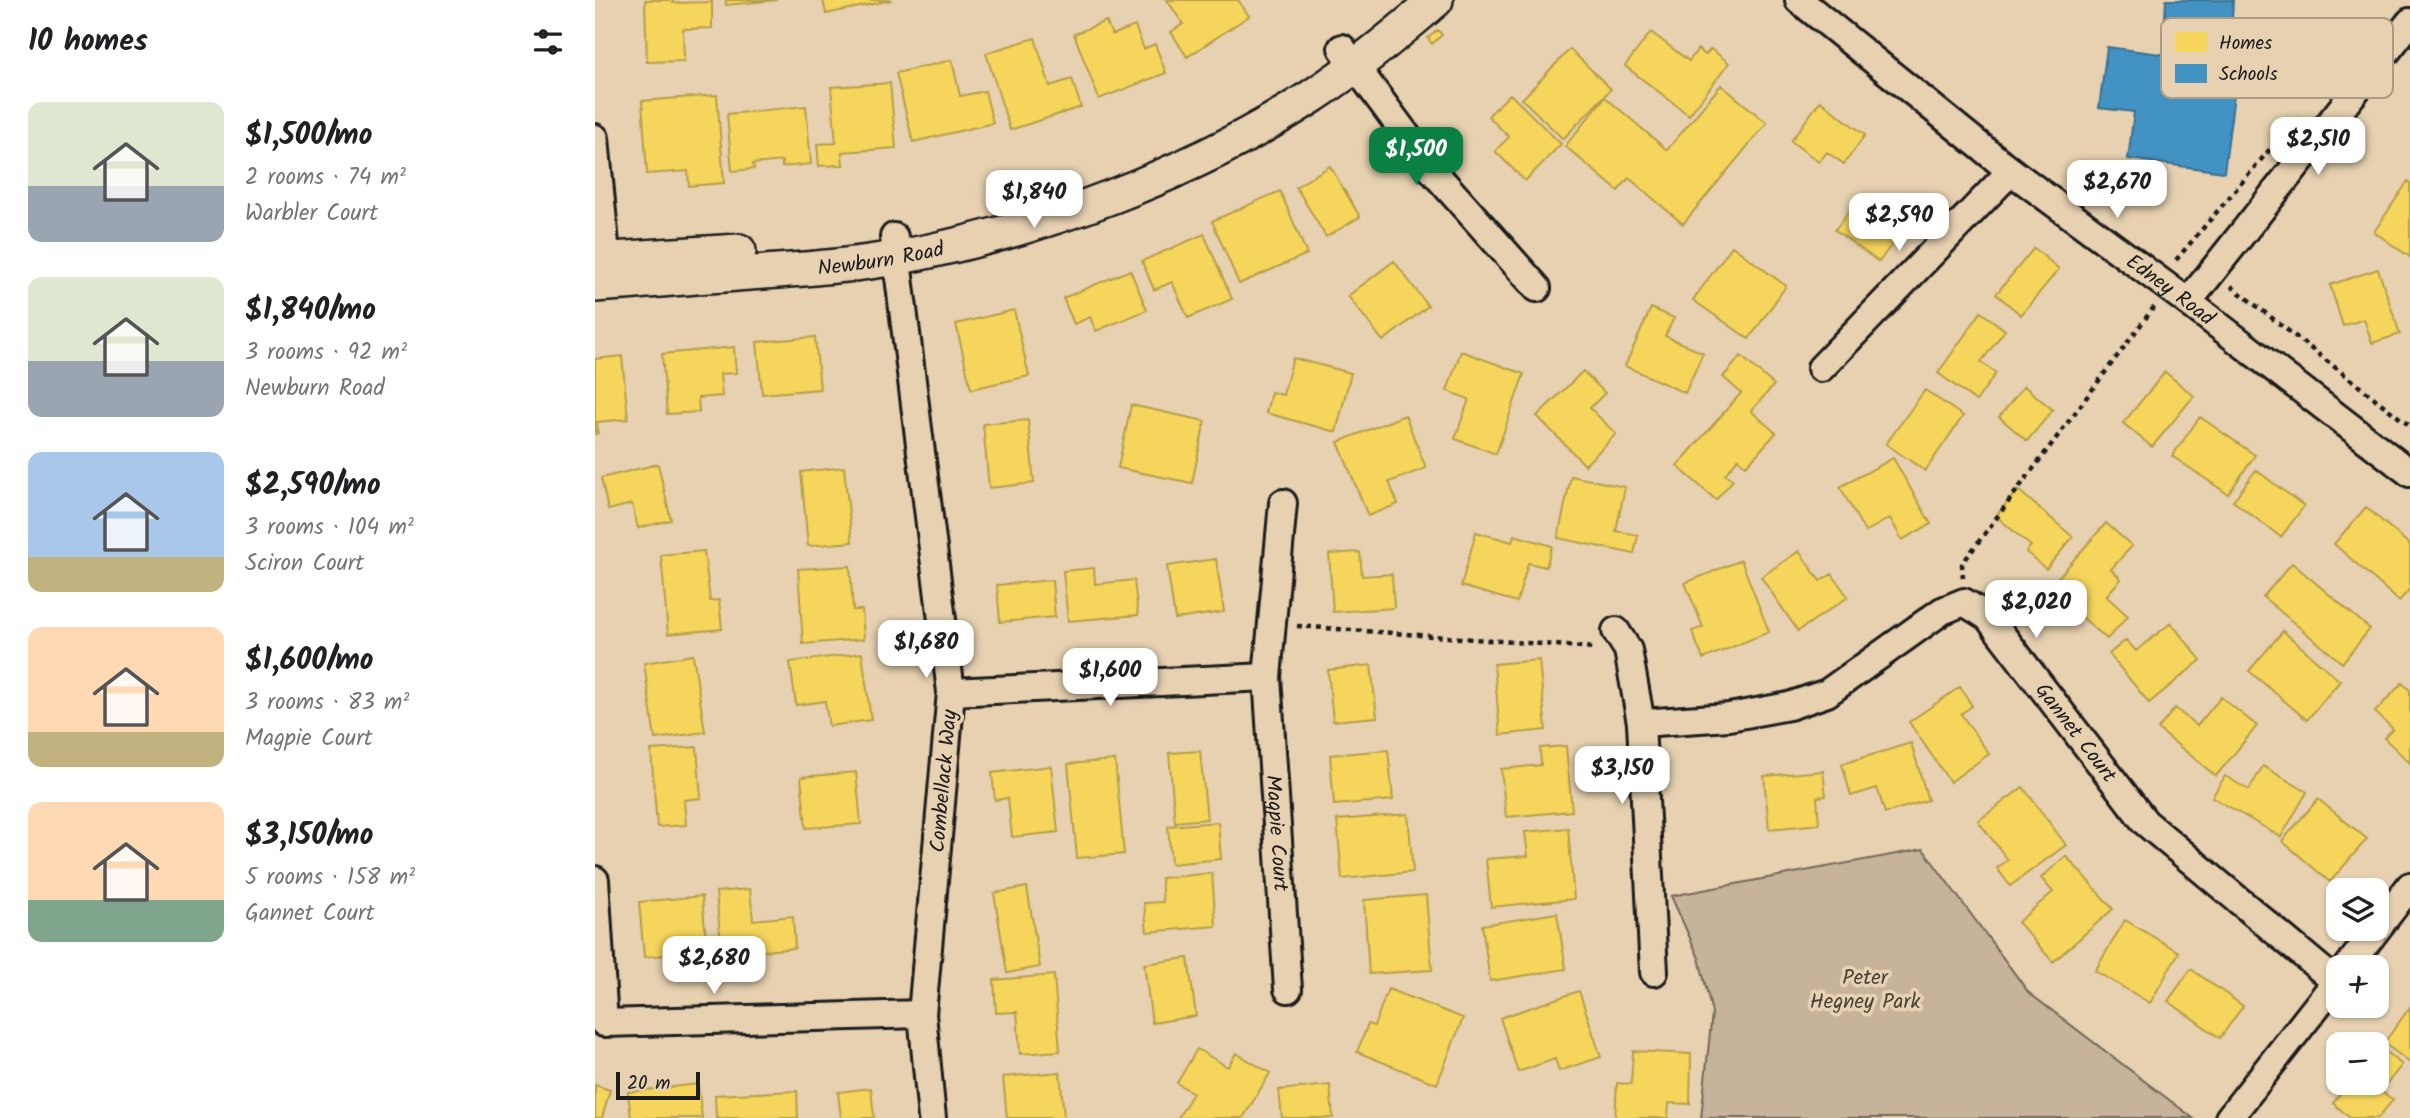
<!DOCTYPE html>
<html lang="en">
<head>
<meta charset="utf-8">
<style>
	body { margin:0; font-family:Kalam,sans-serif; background:#f2f2f2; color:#202124; height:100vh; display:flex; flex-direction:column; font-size:26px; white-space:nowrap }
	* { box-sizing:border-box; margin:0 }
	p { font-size:23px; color:#757577 }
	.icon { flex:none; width:38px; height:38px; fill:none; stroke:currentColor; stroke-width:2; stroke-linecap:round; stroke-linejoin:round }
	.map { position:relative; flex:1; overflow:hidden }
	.details { display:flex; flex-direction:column; background:#fff; width:595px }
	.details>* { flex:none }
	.tools { position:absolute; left:1731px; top:878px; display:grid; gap:14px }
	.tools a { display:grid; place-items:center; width:63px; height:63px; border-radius:14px; background:#fff; box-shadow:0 2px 5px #0004; font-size:35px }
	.scale { position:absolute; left:21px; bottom:18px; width:84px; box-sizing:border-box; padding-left:7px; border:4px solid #1c1c1c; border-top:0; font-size:19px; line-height:24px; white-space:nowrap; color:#1c1c1c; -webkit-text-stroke:5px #e7d1b1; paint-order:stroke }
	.price { position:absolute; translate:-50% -60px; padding:0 16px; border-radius:14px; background:#fff; color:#222; font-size:23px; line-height:46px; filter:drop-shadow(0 2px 4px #0008) }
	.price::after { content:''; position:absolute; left:50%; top:42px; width:21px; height:16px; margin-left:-10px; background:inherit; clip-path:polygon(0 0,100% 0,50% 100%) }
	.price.current { background:#0b8043; color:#fff }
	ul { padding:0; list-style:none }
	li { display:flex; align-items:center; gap:21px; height:175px; padding:0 28px }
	li span { display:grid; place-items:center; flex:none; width:196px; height:140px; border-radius:14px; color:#555 }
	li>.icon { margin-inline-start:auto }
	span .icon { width:84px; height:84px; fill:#fffc; stroke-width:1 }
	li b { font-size:30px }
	h2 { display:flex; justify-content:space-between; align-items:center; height:84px; padding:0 28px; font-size:30px }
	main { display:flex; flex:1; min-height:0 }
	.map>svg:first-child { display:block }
	.green { fill:#c6b399; stroke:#71685a; stroke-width:2 }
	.homes { fill:#f6d55c; stroke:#b59e49; stroke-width:2 }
	.schools { fill:#4393c3; stroke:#376f91; stroke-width:2 }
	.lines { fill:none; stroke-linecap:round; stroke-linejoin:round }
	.minor-casing { stroke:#1c1c1c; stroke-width:32 }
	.tertiary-casing { stroke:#1c1c1c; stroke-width:38 }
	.path { stroke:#1c1c1c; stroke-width:4.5; stroke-dasharray:5 5; stroke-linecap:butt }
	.minor { stroke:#e7d1b1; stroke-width:26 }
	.tertiary { stroke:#e7d1b1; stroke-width:33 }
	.labels { text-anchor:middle; stroke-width:7; stroke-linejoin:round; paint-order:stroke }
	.street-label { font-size:21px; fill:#1c1c1c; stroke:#e7d1b1 }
	.park-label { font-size:21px; fill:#46423b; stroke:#e7d1b1 }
	.key { fill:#e7d1b1; stroke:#aa9b84; stroke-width:2 }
	.key-label { font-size:19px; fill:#1c1c1c }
</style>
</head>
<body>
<main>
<section class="details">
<h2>10 homes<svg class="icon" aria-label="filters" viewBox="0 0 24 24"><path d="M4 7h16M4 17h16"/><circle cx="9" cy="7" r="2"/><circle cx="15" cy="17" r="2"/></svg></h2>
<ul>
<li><span style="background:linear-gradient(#dfe7d0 60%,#9aa5b1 0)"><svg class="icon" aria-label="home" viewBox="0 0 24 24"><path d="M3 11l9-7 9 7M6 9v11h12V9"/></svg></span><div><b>$1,500/mo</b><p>2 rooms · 74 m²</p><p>Warbler Court</p></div></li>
<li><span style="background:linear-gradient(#dfe7d0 60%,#9aa5b1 0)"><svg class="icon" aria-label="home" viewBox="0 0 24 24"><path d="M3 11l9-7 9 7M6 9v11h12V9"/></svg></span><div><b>$1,840/mo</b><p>3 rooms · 92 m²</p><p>Newburn Road</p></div></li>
<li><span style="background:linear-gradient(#a9c7e8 75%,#c2b280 0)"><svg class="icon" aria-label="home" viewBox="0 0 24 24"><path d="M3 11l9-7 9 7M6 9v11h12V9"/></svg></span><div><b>$2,590/mo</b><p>3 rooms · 104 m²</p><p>Sciron Court</p></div></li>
<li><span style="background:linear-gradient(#ffd9b3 75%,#c2b280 0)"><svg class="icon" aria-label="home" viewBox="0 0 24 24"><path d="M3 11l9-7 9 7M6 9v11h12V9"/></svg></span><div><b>$1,600/mo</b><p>3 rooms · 83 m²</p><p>Magpie Court</p></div></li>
<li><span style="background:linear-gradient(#ffd9b3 70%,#7fa58c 0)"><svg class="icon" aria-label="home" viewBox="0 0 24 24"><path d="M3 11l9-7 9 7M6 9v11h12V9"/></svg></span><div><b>$3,150/mo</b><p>5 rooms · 158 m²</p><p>Gannet Court</p></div></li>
</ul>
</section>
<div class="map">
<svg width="1815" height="1118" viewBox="0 0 1815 1118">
	<rect width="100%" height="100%" fill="#e7d1b1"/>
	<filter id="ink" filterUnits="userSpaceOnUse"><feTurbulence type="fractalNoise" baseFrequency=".0143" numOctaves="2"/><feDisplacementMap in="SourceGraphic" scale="14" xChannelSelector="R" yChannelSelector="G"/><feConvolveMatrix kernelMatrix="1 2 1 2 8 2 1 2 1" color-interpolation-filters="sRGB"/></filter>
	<g filter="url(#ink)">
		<path class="green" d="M1328,849L1434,993L1598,1118H1106L1117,1013L1104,958L1076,896Z"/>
		<path class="homes" d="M50,0H78V3L117,2V28L88,29L89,61L52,62Z
			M131,0H182L131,5Z
			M228,0H297L231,14Z
			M572,0H643L654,16L592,57L576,32L588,24Z
			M511,21L517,35L540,26L549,49L560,44L571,73L504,99L479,34Z
			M843,30L847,35L837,44L833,38Z
			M1056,32L1094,61L1103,49L1110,55L1116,49L1134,63L1094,115L1030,66Z
			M440,38L455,86L477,79L486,107L415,130L391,53Z
			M975,49L1016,89L968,139L927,99Z
			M357,60L365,96L390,91L398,123L318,142L301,73Z
			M295,83L301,148L247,152L248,165L224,166L222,144L241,143L236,87Z
			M1126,85L1172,123L1088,224L1034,178L1023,191L970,146L1010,97L1072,150Z
			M915,94L966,144L930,181L900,151L914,137L893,116Z
			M122,95L129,183L94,186L93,171L52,174L47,101Z
			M1225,101L1270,135L1249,164L1232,152L1224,162L1196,141Z
			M211,106L216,164L187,167V161L158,164L159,169L137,171L132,114Z
			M735,166L765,217L731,237L701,187Z
			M1813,181L1815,183V257L1779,232Z
			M685,191L712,254L644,284L617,221Z
			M1266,195L1309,228L1284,262L1240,230Z
			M609,234L637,299L593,318L577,282L559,290L547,261Z
			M1137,246L1191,286L1154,339L1098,300Z
			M1439,248L1464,269L1426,315L1401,294Z
			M799,261L833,306L788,341L753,296Z
			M1783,269L1805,334L1777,343L1769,319L1748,326L1735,285Z
			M535,270L552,310L501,331L495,317L479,324L468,298Z
			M1056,308L1079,318L1070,336L1108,353L1090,393L1030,366Z
			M419,310L434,376L376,389L361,324Z
			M1386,312L1410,330L1386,362L1401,373L1381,401L1343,373Z
			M220,337L225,389L167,394L162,342Z
			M139,347L141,373L125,374L127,396L103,398L104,412L72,414L67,354Z
			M866,351L929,374L901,454L860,439L874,399L852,391Z
			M27,356L33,419L2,422L3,433L0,434V359Z
			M1146,356L1179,385L1156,411L1181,433L1151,466L1143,459L1130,474L1138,480L1121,500L1082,466L1146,393L1128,377Z
			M698,358L756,373L741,432L671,413L676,392L688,395Z
			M988,371L1010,393L995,408L1021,434L990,465L942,416Z
			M1570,372L1599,396L1557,447L1528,423Z
			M1429,386L1458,410L1432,441L1404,417Z
			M1330,390L1368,416L1330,471L1291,444Z
			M536,405L610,421L597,483L523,468Z
			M810,415L831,468L794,482L803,504L773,516L743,442Z
			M1605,417L1660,455L1633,494L1577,456Z
			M433,420L439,483L394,488L388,424Z
			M1298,458L1336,524L1307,540L1295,518L1270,532L1245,487Z
			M63,464L76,520L43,528L37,504L13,510L6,478Z
			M249,467L257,542L213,546L206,472Z
			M1661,470L1709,506L1686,537L1638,501Z
			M976,476L1030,487L1021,531L1043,535L1039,554L963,538Z
			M1423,490L1478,537L1451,569L1431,552L1436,546L1401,516Z
			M1771,507L1815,545V589L1804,601L1739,544Z
			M1511,523L1537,546L1516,569L1526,579L1511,596L1533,616L1512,639L1454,588Z
			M881,532L917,542L919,535L957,546L951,567L933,563L922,602L866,586Z
			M109,551L115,601L124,600L127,629L73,634L66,555Z
			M1204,551L1225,581L1237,574L1253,597L1203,631L1166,577Z
			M765,552L767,576L797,574L799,608L738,612L734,554Z
			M621,559L629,612L580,619L572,566Z
			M1146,560L1174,632L1108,659L1097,631L1108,627L1090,583Z
			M1697,563L1775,629L1747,663L1668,597Z
			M255,566L258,610H267L269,639L208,644L203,569Z
			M499,568L500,584L539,580L543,615L473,621L468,571Z
			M457,580L460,617L405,622L402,585Z
			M1576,623L1606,660L1554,703L1514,654L1531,640L1541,651Z
			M1688,631L1745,681L1712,720L1654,671Z
			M267,653L276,720L234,726L230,701L201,705L195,662Z
			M98,655L110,732L60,739L49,663Z
			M944,660L951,730L905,735L899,664Z
			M776,665L782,717L738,721L733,670Z
			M1807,683L1815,690V763L1789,738L1798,729L1780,712Z
			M1365,687L1377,706L1366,714L1394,754L1355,782L1314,722Z
			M1626,697L1662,726L1621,776L1563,729L1580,708L1602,726Z
			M1316,743L1333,800L1290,813L1282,788L1256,796L1247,764Z
			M971,746L977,811L911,817L906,769L946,765L945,748Z
			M102,747L106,798L89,800L91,825L62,827L56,750Z
			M793,750L798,800L739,805L735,755Z
			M605,751L612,819L580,822L574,753Z
			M520,760L529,854L482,858L473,764Z
			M456,766L463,832L417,837L413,798L400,800L397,773Z
			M1668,766L1712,792L1686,837L1617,797L1630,776L1654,790Z
			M1228,771L1231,796L1222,797L1224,824L1174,829L1169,776Z
			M261,772L266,824L211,828L206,777Z
			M1428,787L1471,845L1415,886L1402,868L1413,860L1383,821Z
			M1723,799L1772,839L1735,882L1687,841Z
			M813,814L818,872L747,879L742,820Z
			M623,822L626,859L576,864L573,826Z
			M973,828L979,899L896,907L891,859L933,856L930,832Z
			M1471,856L1518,909L1458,962L1423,922L1458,892L1446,878Z
			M617,873L621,926L552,932L549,903L568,902L566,878Z
			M432,887L445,967L412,973L399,893Z
			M155,889L158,920L198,916L200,948L127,955L121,892Z
			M831,895L837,970L774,974L769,900Z
			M107,896L112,951L49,957L44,902Z
			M962,913L971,969L895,981L887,925Z
			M1530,920L1584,952L1555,1003L1500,971Z
			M593,958L601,1016L557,1023L549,964Z
			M1596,969L1648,1006L1625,1038L1573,1001Z
			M459,975L465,1051L425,1054L422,1012L401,1013L399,980Z
			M793,989L868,1018L842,1084L762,1052L773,1024L779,1026Z
			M984,991L1006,1057L964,1071L960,1059L923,1072L905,1018Z
			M1815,1007V1063L1789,1043Z
			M1784,1046L1807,1065L1786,1091L1798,1100L1783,1118H1755L1738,1103L1754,1083H1782V1050Z
			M602,1049L633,1067L641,1053L675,1073L648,1118H583L598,1093L582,1083Z
			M1038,1051L1096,1054L1095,1104L1074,1103L1073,1118H1020L1022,1083L1036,1084Z
			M465,1072L469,1118H412L408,1077Z
			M103,1084L107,1118H36L33,1092Z
			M0,1085L15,1090L7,1118H0Z
			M735,1085L738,1118H687L684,1090Z
			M276,1088L279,1118H246L243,1092Z
			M202,1091L203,1118H121L120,1095Z"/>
		<path class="schools" d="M1571,0H1638L1637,21L1570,19Z
			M1512,47L1643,64L1629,172L1533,159L1539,112L1504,108Z"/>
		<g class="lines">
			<defs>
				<g id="minor">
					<path id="s1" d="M1204,0L1416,171L1593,302L1815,473"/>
					<path d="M747,48L837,170L942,288"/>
					<path d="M0,138L13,276"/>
					<path d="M299,237L356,692L327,1014L337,1118"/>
					<path d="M1593,302L1815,22"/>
					<path d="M1226,368L1416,171"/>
					<path id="s2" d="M688,503L672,677L693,989"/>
					<path d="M1021,631L1033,650L1046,723L1059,972"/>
					<path d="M356,692L672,677"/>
					<path id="s3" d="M1046,723L1134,717L1194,706L1232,693L1347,611L1369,602L1393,617L1550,822L1741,982"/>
					<path d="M0,880L9,1023L327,1014"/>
					<path d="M1752,968L1815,886"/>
					<path d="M1634,1118L1743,979"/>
				</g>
				<g id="tertiary">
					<path d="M0,260L144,251"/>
					<path id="s4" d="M0,285C47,282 95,277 142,274C196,270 252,267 305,257C444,231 597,174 716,97C760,68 801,35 841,0"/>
				</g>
			</defs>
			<use href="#minor" class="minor-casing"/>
			<use href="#tertiary" class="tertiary-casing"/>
			<path class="path" d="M1581,260L1704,115
				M1636,286L1815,426
				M1368,578L1367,564L1559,307
				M702,626L1001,648"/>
			<use href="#minor" class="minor"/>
			<use href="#tertiary" class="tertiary"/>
		</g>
	</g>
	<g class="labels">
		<g class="street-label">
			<text dy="7" stroke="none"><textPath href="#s4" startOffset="287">Newburn Road</textPath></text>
			<text dy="7" stroke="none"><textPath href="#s1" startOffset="471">Edney Road</textPath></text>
			<text dy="7" stroke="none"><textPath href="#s3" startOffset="528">Gannet Court</textPath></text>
			<text transform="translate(348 781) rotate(-85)" y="7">Combellack Way</text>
			<text dy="7" stroke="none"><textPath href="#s2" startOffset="331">Magpie Court</textPath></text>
		</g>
		<g class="park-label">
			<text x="1270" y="984">Peter<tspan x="1270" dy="24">Hegney Park</tspan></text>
		</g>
	</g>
	<rect x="1566" y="18" width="232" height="80" rx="10" class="key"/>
	<rect x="1580" y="32" width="32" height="20" fill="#f6d55c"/>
	<rect x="1580" y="64" width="32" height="19" fill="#4393c3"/>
	<g class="key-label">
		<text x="1624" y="49">Homes</text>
		<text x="1624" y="80">Schools</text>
	</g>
</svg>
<div class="tools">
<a><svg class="icon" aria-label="layers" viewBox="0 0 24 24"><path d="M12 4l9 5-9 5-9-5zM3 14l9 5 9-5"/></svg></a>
<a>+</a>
<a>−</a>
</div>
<div class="scale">20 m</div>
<b class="price" style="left:1723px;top:177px">$2,510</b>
<b class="price current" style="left:821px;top:187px">$1,500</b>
<b class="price" style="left:1522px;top:220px">$2,670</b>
<b class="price" style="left:439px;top:230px">$1,840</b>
<b class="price" style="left:1304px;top:253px">$2,590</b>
<b class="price" style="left:1441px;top:640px">$2,020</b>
<b class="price" style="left:331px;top:680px">$1,680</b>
<b class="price" style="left:515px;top:708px">$1,600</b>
<b class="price" style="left:1027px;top:806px">$3,150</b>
<b class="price" style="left:119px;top:996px">$2,680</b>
</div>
</main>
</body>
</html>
